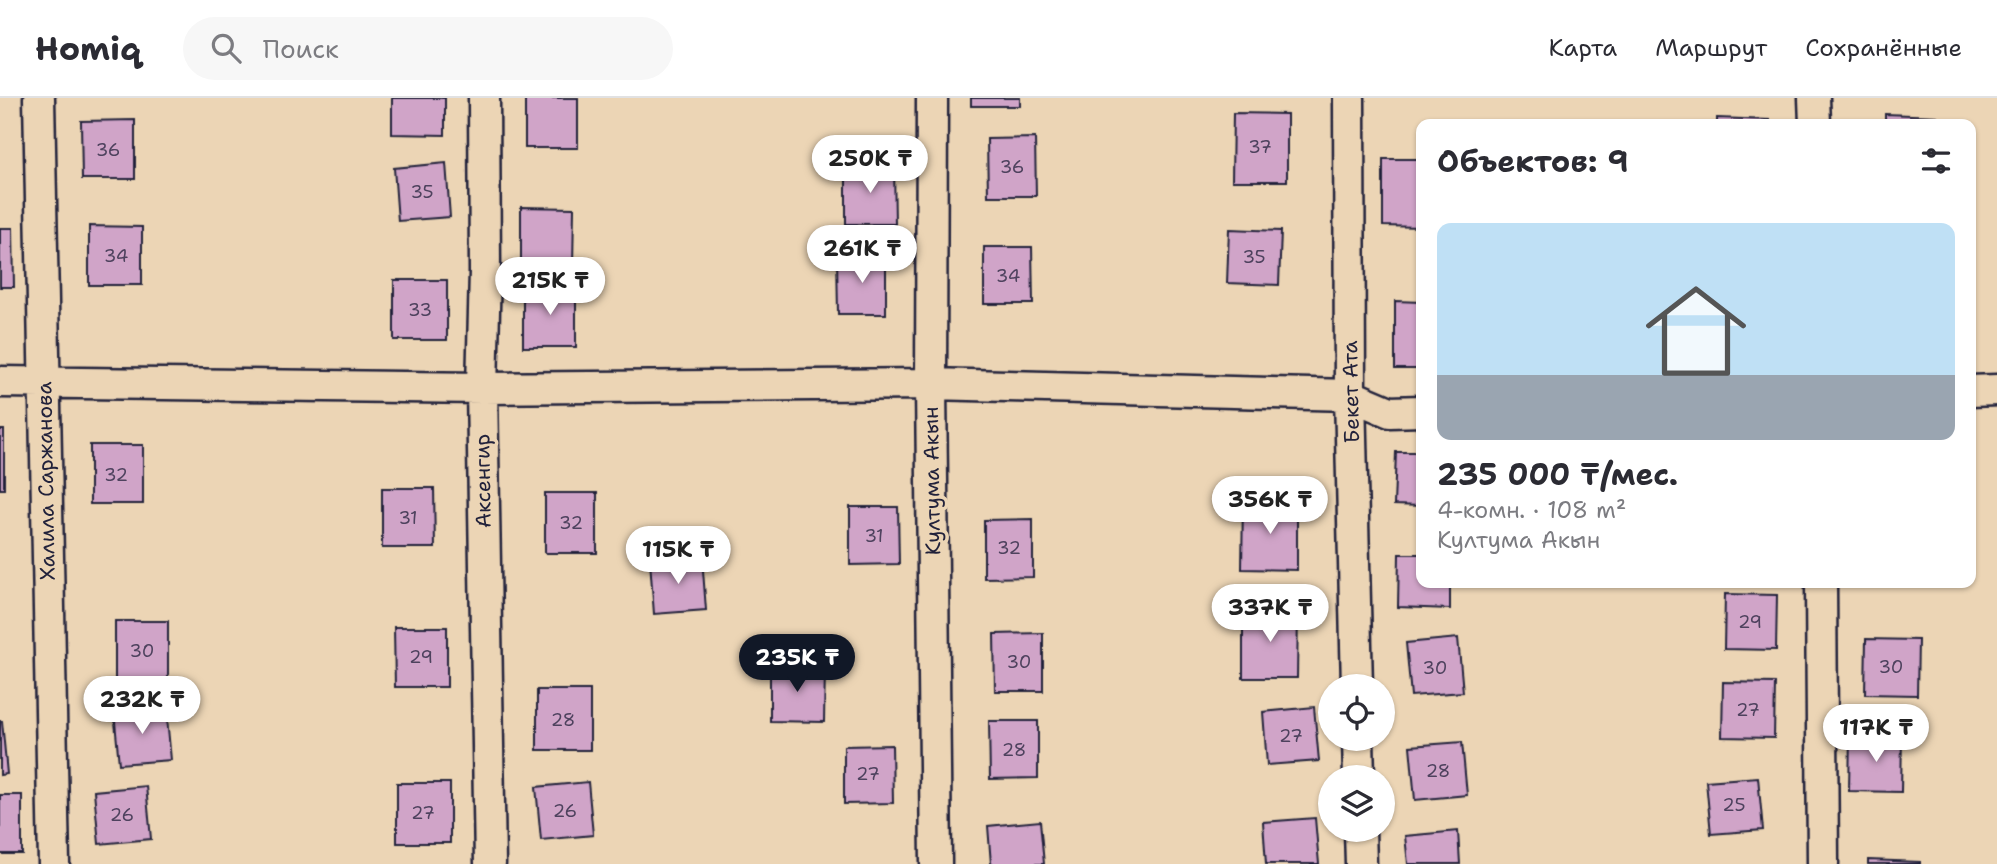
<!DOCTYPE html>
<html lang="ru">
<head>
<meta charset="utf-8">
<style>
	body { margin:0; font-family:"Shantell Sans",sans-serif; background:#f7f7f7; color:#2b2b33; height:100vh; display:flex; flex-direction:column; font-size:26px; white-space:nowrap }
	* { box-sizing:border-box; margin:0 }
	p { font-size:23px; color:#7c7c81 }
	.icon { flex:none; width:38px; height:38px; fill:none; stroke:currentColor; stroke-width:2; stroke-linecap:round; stroke-linejoin:round }
	.map { position:relative; flex:1; overflow:hidden }
	.sheet { position:absolute; left:1416px; top:21px; width:560px; height:469px; display:flex; flex-direction:column; background:#fff; border-radius:14px; box-shadow:0 2px 5px #0004 }
	.sheet>* { flex:none }
	.tools { position:absolute; left:1318px; top:576px; display:grid; gap:14px }
	.tools a { display:grid; place-items:center; width:77px; height:77px; border-radius:50%; background:#fff; box-shadow:0 2px 5px #0004; font-size:35px }
	.price { position:absolute; translate:-50% -60px; padding:0 16px; border-radius:24px; background:#fff; color:#222; font-size:23px; line-height:46px; filter:drop-shadow(0 2px 4px #0008) }
	.price::after { content:''; position:absolute; left:50%; top:42px; width:21px; height:16px; margin-left:-10px; background:inherit; clip-path:polygon(0 0,100% 0,50% 100%) }
	.price.active { background:#111827; color:#fff }
	ul { padding:0; list-style:none }
	li { display:grid; align-content:center; gap:14px; height:371px; padding:0 21px }
	li span { display:grid; place-items:center; height:217px; border-radius:14px; color:#555 }
	li>.icon { margin-inline-start:auto }
	span .icon { width:126px; height:126px; fill:#fffc; stroke-width:1 }
	li b { font-size:30px }
	h2 { display:flex; justify-content:space-between; align-items:center; height:84px; padding:0 21px; font-size:30px }
	header { display:flex; align-items:center; gap:42px; box-sizing:border-box; height:98px; padding:0 35px; background:#fff; border-bottom:2px solid #e1e1e2 }
	header strong { font-size:33px }
	nav { display:flex; gap:38px; margin-inline-start:auto; font-size:24px }
	.search { width:490px; height:63px; background:#f7f7f7; display:flex; align-items:center; gap:18px; box-sizing:border-box; padding:0 24px; border-radius:38px; color:#7c7c81; font-size:26px }
	.map>svg:first-child { display:block }
	.building { fill:#d0a4c8; stroke:#22223b; stroke-width:2 }
	.lines { fill:none; stroke-linecap:round; stroke-linejoin:round }
	.street-casing { stroke:#22223b; stroke-width:35 }
	.street { stroke:#ecd5b5; stroke-width:30 }
	.labels { text-anchor:middle; stroke-width:7; stroke-linejoin:round; paint-order:stroke }
	.number-label { font-size:18px; fill:#4e425e }
	.street-label { font-size:21px; fill:#22223b; stroke:#ecd5b5 }
</style>
</head>
<body>
<header>
<strong>Homiq</strong>
<div class="search"><svg class="icon" aria-label="search" viewBox="0 0 24 24"><circle cx="10" cy="10" r="6"/><path d="M15 15l6 6"/></svg>Поиск</div>
<nav><a>Карта</a><a>Маршрут</a><a>Сохранённые</a></nav>
</header>
<div class="map">
<svg width="1997" height="766" viewBox="0 0 1997 766">
	<rect width="100%" height="100%" fill="#ecd5b5"/>
	<filter id="ink" filterUnits="userSpaceOnUse"><feTurbulence type="fractalNoise" baseFrequency=".0143" numOctaves="2"/><feDisplacementMap in="SourceGraphic" scale="14" xChannelSelector="R" yChannelSelector="G"/><feConvolveMatrix kernelMatrix="1 2 1 2 8 2 1 2 1" color-interpolation-filters="sRGB"/></filter>
	<g filter="url(#ink)">
		<path class="building" d="M392,0H445V37L392,36Z
			M525,0H578V50H525Z
			M971,0H1020V8H971Z
			M1233,15L1287,16V83H1232Z
			M1885,16L1937,18V26H1885Z
			M1717,20L1770,22V26H1717Z
			M135,22V81H82L81,23Z
			M1035,40L1036,98H988L987,41Z
			M1383,61H1421V129L1383,128Z
			M446,65L450,119L398,123L394,70Z
			M846,68H894L895,126H846Z
			M521,109L574,110L573,169L521,170Z
			M89,128L142,129V187H89Z
			M0,130H13L14,189H0Z
			M1229,131L1281,133L1279,187L1227,185Z
			M984,149H1032L1033,206H984Z
			M886,158V216H838L837,159Z
			M394,182H447V242H394Z
			M523,189H576V249H523Z
			M1395,203L1421,204V271H1395Z
			M0,332H4V391H0Z
			M90,347H143V406H90Z
			M1396,354H1421V408L1394,407Z
			M382,390H434L435,450H382Z
			M545,395H597V455H545Z
			M1243,404H1297V472L1242,471Z
			M850,409H898L899,466L850,467Z
			M1033,421V479L984,480V422Z
			M1399,456H1421V485H1450V511L1398,509Z
			M702,459L706,512L654,516L650,463Z
			M1725,496L1777,497L1776,552L1724,551Z
			M1243,512L1298,513L1297,580H1243Z
			M115,523H168V582H115Z
			M394,529H447V589H395Z
			M1043,535V593H995L994,536Z
			M1458,540L1463,594L1411,598L1406,545Z
			M1866,541L1918,542L1917,597L1865,596Z
			M770,569L825,570L824,624L770,623Z
			M1723,584L1775,585L1774,640L1722,639Z
			M537,592H590V652H537Z
			M166,609L171,662L119,666L114,613Z
			M1314,609L1319,663L1267,667L1263,614Z
			M0,623H2L7,676L0,677Z
			M989,623H1038V680L990,681Z
			M1850,637L1902,638L1901,694L1849,693Z
			M1462,644L1467,697L1415,702L1410,648Z
			M892,647L893,705L844,706V648Z
			M1758,679L1763,732L1711,736L1706,683Z
			M588,684L593,737L541,742L536,689Z
			M397,685H450V745H397Z
			M146,688L151,741L99,746L94,693Z
			M0,697H22V756H0Z
			M1315,720L1319,766H1266L1263,724Z
			M1040,723L1044,766H991L988,728Z
			M1458,733L1460,766H1408L1405,738Z
			M1868,762L1920,764V766H1868Z"/>
		<g class="lines">
			<defs>
				<path id="street" d="M39,0L54,766
					M484,0L485,173L482,290L490,766
					M932,0L931,286L936,766
					M1349,0L1350,297L1357,588
					M1814,0L1815,26
					M0,284L482,290L931,286L1350,297L1390,314L1421,313
					M1970,293L1997,292
					M1821,485L1823,766
					M1358,640L1359,679
					M1360,732L1361,766"/>
			</defs>
			<use href="#street" class="street-casing"/>
			<use href="#street" class="street"/>
		</g>
	</g>
	<g class="labels">
		<g class="number-label">
			<text x="1260" y="55">37</text>
			<text x="108" y="58">36</text>
			<text x="1012" y="75">36</text>
			<text x="422" y="100">35</text>
			<text x="116" y="164">34</text>
			<text x="1254" y="165">35</text>
			<text x="1008" y="184">34</text>
			<text x="420" y="218">33</text>
			<text x="116" y="383">32</text>
			<text x="408" y="426">31</text>
			<text x="571" y="431">32</text>
			<text x="874" y="444">31</text>
			<text x="1009" y="456">32</text>
			<text x="1750" y="530">29</text>
			<text x="142" y="559">30</text>
			<text x="421" y="565">29</text>
			<text x="1019" y="570">30</text>
			<text x="1891" y="575">30</text>
			<text x="1435" y="576">30</text>
			<text x="1748" y="618">27</text>
			<text x="563" y="628">28</text>
			<text x="1291" y="644">27</text>
			<text x="1014" y="658">28</text>
			<text x="1438" y="679">28</text>
			<text x="868" y="682">27</text>
			<text x="1734" y="713">25</text>
			<text x="565" y="719">26</text>
			<text x="423" y="721">27</text>
			<text x="122" y="723">26</text>
		</g>
		<g class="street-label">
			<text transform="translate(1351 294) rotate(-91)" y="7">Бекет Ата</text>
			<text transform="translate(46 383) rotate(-91)" y="7">Халила Саржанова</text>
			<text transform="translate(483 383) rotate(-91)" y="7">Аксенгир</text>
			<text transform="translate(932 383) rotate(-91)" y="7">Култума Акын</text>
		</g>
	</g>
</svg>
<div class="tools">
<a><svg class="icon" aria-label="locate" viewBox="0 0 24 24"><circle cx="12" cy="12" r="6"/><path d="M12 2v4M12 18v4M2 12h4M18 12h4"/></svg></a>
<a><svg class="icon" aria-label="layers" viewBox="0 0 24 24"><path d="M12 4l9 5-9 5-9-5zM3 14l9 5 9-5"/></svg></a>
</div>
<b class="price" style="left:870px;top:97px">250K ₸</b>
<b class="price" style="left:862px;top:187px">261K ₸</b>
<b class="price" style="left:550px;top:219px">215K ₸</b>
<b class="price" style="left:1270px;top:438px">356K ₸</b>
<b class="price" style="left:678px;top:488px">115K ₸</b>
<b class="price" style="left:1270px;top:546px">337K ₸</b>
<b class="price active" style="left:797px;top:596px">235K ₸</b>
<b class="price" style="left:142px;top:638px">232K ₸</b>
<b class="price" style="left:1876px;top:666px">117K ₸</b>
<section class="sheet">
<h2>Объектов: 9<svg class="icon" aria-label="filters" viewBox="0 0 24 24"><path d="M4 7h16M4 17h16"/><circle cx="9" cy="7" r="2"/><circle cx="15" cy="17" r="2"/></svg></h2>
<ul>
<li><span style="background:linear-gradient(#bfe0f5 70%,#9aa5b1 0)"><svg class="icon" aria-label="home" viewBox="0 0 24 24"><path d="M3 11l9-7 9 7M6 9v11h12V9"/></svg></span><div><b>235 000 ₸/мес.</b><p>4-комн. · 108 m²</p><p>Култума Акын</p></div></li>
</ul>
</section>
</div>
</body>
</html>
